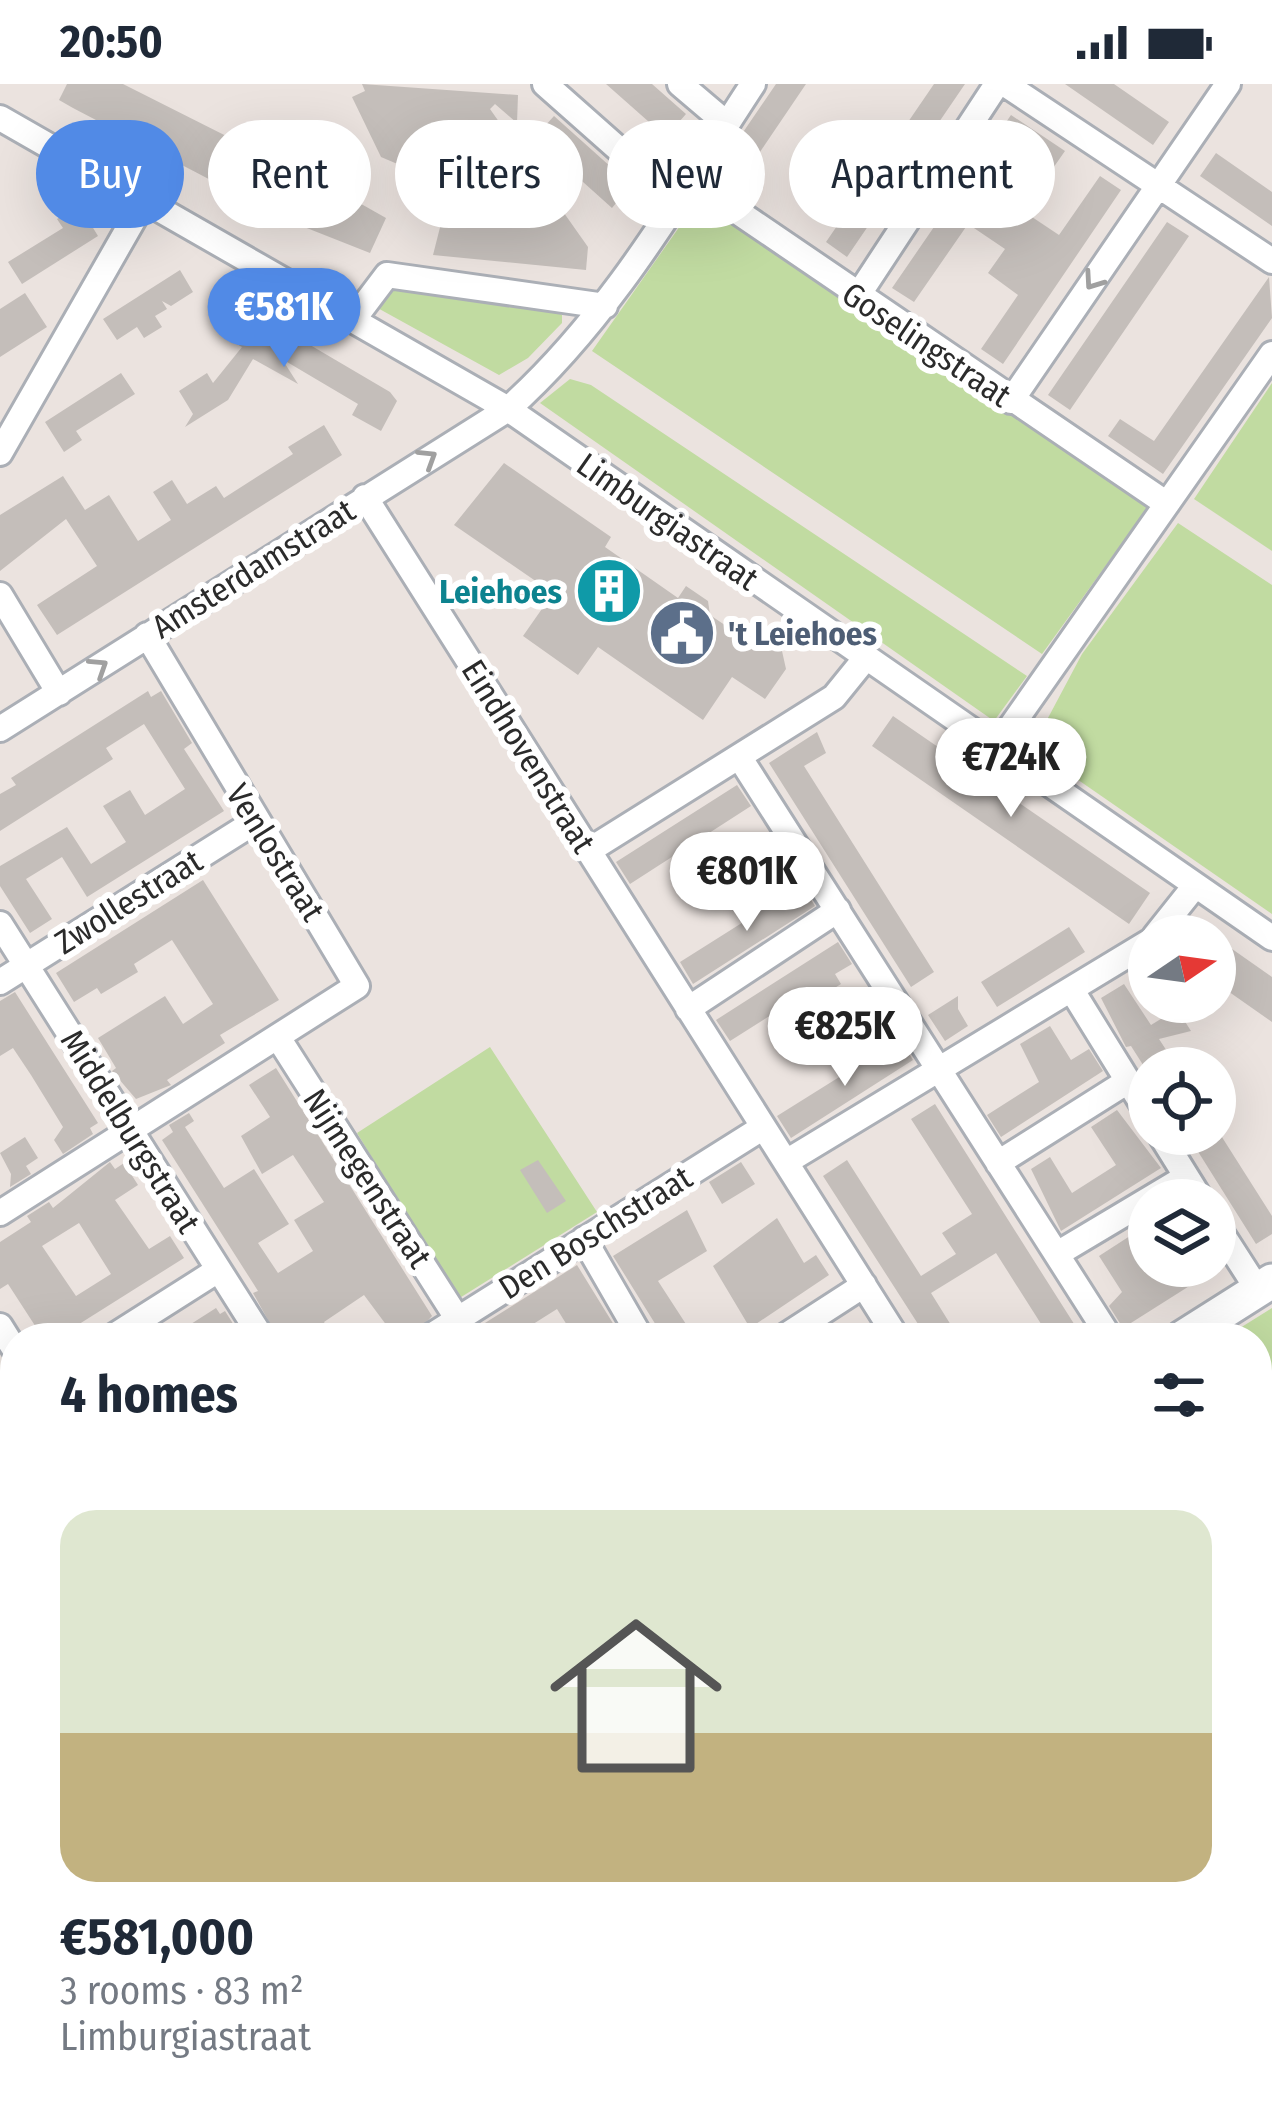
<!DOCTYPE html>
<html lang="en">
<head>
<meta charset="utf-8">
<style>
	body { margin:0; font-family:"Fira Sans Condensed",sans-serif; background:#f6f6f7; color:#1f2937; height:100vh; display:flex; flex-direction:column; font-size:45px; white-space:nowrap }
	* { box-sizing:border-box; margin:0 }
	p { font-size:39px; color:#747a83 }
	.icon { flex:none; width:66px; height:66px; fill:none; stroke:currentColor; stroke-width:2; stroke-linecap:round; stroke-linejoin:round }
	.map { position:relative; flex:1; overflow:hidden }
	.details { position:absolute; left:0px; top:1239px; width:1272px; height:807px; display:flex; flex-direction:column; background:#fff; border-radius:48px 48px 0 0; box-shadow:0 12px 48px #0002 }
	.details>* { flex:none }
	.banner { position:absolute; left:36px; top:36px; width:1200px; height:108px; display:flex; gap:24px }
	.needle { width:78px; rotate:77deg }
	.fabs { position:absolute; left:1128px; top:831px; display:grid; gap:24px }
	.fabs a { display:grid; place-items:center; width:108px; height:108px; border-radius:50%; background:#fff; box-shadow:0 12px 48px #0002; font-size:60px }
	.price { position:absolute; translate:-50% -102px; padding:0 27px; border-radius:42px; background:#fff; color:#222; font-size:39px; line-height:78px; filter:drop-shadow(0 3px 6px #0008) }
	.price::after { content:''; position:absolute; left:50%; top:72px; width:36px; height:27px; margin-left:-18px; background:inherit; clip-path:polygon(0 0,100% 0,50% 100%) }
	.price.on { background:#518ae6; color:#fff }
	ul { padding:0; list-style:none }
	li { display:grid; align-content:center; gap:24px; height:636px; padding:0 60px }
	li+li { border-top:3px solid #e0e1e3 }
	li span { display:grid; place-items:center; height:372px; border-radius:36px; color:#555 }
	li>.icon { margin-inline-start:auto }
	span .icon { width:216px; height:216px; fill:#fffc; stroke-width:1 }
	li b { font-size:51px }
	h2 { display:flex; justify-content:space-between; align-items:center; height:144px; padding:0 60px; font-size:51px }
	.pill { padding:0 42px; border-radius:54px; background:#fff; box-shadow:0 12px 48px #0002; font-size:42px; line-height:108px }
	.pill.on { background:#518ae6; color:#fff }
	.status { display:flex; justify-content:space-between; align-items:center; height:84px; padding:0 60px; background:#fff; direction:ltr }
	.status svg { height:33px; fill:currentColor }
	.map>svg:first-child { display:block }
	.green { fill:#c1dba1 }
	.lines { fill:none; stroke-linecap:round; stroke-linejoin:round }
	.stream { stroke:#7ddbe1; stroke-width:8 }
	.building { fill:#c4beba; fill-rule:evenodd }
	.lane-casing { stroke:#abafb6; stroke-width:18 }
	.street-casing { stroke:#abafb6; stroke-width:30 }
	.secondary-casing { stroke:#abafb6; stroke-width:39 }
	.primary-casing { stroke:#c4c4c4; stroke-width:45 }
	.lane { stroke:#fff; stroke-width:12 }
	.street { stroke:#fff; stroke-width:24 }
	.secondary { stroke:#fff; stroke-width:33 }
	.primary { stroke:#e1af6d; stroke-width:39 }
	.oneway { stroke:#a0a0a0 }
	.labels { text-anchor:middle; stroke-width:12; stroke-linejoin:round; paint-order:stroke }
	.street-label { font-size:33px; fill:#2b2b2b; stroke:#fff }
	.culture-label { font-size:33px; font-weight:bold; fill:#0d838f; stroke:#fff; text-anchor:end }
	.service-label { font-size:33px; font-weight:bold; fill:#4e5e75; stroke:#fff; text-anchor:start }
</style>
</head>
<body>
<div class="status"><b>20:50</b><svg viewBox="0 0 49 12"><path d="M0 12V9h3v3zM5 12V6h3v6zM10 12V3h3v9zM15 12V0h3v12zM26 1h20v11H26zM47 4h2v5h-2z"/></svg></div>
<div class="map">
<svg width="1272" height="2044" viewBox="0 0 1272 2044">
	<rect width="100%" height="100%" fill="#ebe3df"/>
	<path class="green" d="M709,124L1151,419L1042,570L592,267L680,142L694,126Z
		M395,201L551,225L562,231V239L528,274L499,291L374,222Z
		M570,295L591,301L1027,592L994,637L540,319Z
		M1272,299V467L1194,415Z
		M1178,439L1272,501V830L1032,664L1082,570Z
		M490,963L597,1128L458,1215L357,1049Z
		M1272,1224V1802L1257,1812V1254H1224Z
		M1272,1916V2044H1086L1104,2031H1257V1926Z
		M357,2031H954L937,2044H365Z"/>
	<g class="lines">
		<path class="stream" d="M1257,1801L1272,1791
			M1257,1921L1272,1910
			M919,2044L936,2031
			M1092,2044L1109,2031"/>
	</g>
	<path class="building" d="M67,0H123L363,121L386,134L370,169L289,137L73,24L59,16Z
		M362,0L518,11L517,39L495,20L490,25L521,69L529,60L517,123L564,129L588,163L586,186L433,171L450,104L501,113L506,85L518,71L428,55L414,87L381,73L352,13L365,7Z
		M606,0H652L686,30L666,53Z
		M776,0H806L739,99L718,85Z
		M934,0H965L847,173L826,158Z
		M1065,0H1114L1169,38L1153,61Z
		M1011,31L1065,67L1023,127L1059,151L1100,92L1121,106L1003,280L981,265L1018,211L988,189L1005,165L968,140L914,218L892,204Z
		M554,32L631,101L612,124L534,54Z
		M1216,69L1272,108V142L1200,92Z
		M79,121L98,152L22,200L8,178L63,144L57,135Z
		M1167,138L1189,152L1070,326L1048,311Z
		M180,186L193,208L171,222L162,217L167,225L155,232L162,243L144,254L137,243L117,256L103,235Z
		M1269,193L1272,234L1163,390L1108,352L1120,335L1154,357Z
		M25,209L47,243L0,273V225Z
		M242,221L390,308L397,317L381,347L352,331L358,320L282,275L298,300L253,275L228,316L185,343L193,330L179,307L207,289L213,299L242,263L219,250V243L224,232L235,234Z
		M121,289L135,310L76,347L82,356L64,368L45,338Z
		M324,341L342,371L57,551L37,521L97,482L66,435L0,487V431L63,392L85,426L109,411L138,457L171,436L153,408L172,396L187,420L216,402L224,414L293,370L288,363Z
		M504,379L611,453L605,463L678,514L686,502L708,517L710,531L744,554L752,541L771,554L782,567L786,585L765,615L732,593L703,636L598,563L578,591L523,552L553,509L454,441Z
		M148,607L151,613L161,607L192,659L184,665L224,727L87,813L62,773L26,795L52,835L30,849L0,802V782L67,743L91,780L126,758L103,722L130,706L145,731L185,705L144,640L106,664L113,675L0,747V710L16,701L11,694Z
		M893,632L1150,809L1129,840L872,662Z
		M817,648L826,669L804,682L934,888L911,903L769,679Z
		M737,701L751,722L630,800L616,778Z
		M203,796L279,916L220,951L225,959L167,996L171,1001L136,1015L112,987L116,984L98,954L165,912L183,940L213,920L172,856L134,880L138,888L101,910L97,904L74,918L56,889Z
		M802,801L815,822L693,900L680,878Z
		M1069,843L1085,868L997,923L981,898Z
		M1215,853L1272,893V938L1215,898Z
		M838,858L852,880L835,890L841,900L796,928L790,919L730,957L716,936Z
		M1124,900L1151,941L1177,925L1191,947L1159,955L1178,984H1145L1131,962L1126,963L1101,914Z
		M15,908L98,1039L90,1044L93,1050L63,1070L54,1056L63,1043L31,991L13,964L0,972V917Z
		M958,912V925L968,942L945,957L928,931Z
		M1050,942L1071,976L1089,965L1103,987L1001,1053L987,1031L1039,998L1020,960Z
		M900,955L913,976L791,1054L777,1032Z
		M276,984L432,1232L412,1254H396L364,1211L324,1238L334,1254H278L253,1209L258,1207L162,1056L173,1048L169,1041L189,1029L194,1037L185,1043L224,1104L254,1085L289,1140L258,1159L278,1189L313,1167L294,1136L324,1118L293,1071L262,1090L241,1052L270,1033L249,1001Z
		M935,1020L1031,1172L1083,1254H1050L996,1169L931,1209L959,1254H927L823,1092L847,1076L921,1192L956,1170L942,1149L972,1130L911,1035Z
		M1117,1026L1161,1084L1061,1147L1031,1085L1050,1073L1072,1109L1116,1081L1091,1043Z
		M1187,1050H1220L1272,1132V1150L1256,1160Z
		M25,1053L38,1074L26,1082L31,1090L10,1103L11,1090L0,1069Z
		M538,1076L566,1117L547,1129L520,1086Z
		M110,1078L115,1085L124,1079L138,1101L115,1116L149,1165L170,1152L184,1174L57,1254H43L8,1200L0,1205V1158L31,1138L27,1132L49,1118L53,1124ZM79,1139L111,1190L76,1212L42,1162Z
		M741,1078L755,1100L722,1120L709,1098Z
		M687,1126L707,1167L658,1197L695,1254H664L613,1172Z
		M777,1134L804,1179L816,1171L829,1191L750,1244L713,1182Z
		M1133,1150L1149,1182H1221L1123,1244L1109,1222L1122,1208L1099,1172Z
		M577,1181L622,1254H575L557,1225L511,1254H461Z
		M216,1224L220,1230L225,1227L242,1254H169Z"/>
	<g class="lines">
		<defs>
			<path id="lane" d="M327,2031L335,2044"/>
			<path id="street" d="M545,0L676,116
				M680,0L727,40
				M1005,0L1272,177
				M0,34L508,325L1272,854
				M691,96L1167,420
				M857,213L997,0
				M353,236L387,191L605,222
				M1011,317L1228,0
				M0,369L144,117
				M365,413L897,1254
				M0,511L59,609
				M0,645L508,325C610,234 679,113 753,0
				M996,664L1272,270
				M740,674L1110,1254
				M588,767L834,613L864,576
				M0,840L262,1254
				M1155,852L1194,803
				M0,898L256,737
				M1073,908L1149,1031
				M688,925L838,826
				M279,955L457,1234
				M1160,1050L1201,1116
				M786,1078L1149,858
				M998,1079L1128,997
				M0,1129L357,902L147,551
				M1215,1139L1258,1206
				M584,1155L641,1254
				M1057,1170L1186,1093
				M0,1242L15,1266
				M111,1254L218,1186
				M428,1254L762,1044
				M782,1254L864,1201
				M0,2010L15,2002
				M89,2031L98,2044"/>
			<path id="secondary" d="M1182,1254L1272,1197
				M0,1895L15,1917"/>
			<path id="primary" d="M1257,1840L1272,1830
				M1257,1876L1272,1866
				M974,2044L991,2031
				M1023,2044L1040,2031"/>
		</defs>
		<use href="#lane" class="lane-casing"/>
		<use href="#street" class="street-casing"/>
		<use href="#secondary" class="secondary-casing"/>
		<use href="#primary" class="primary-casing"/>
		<use href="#lane" class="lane"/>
		<use href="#street" class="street"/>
		<use href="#secondary" class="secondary"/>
		<use href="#primary" class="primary"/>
	</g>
	<defs><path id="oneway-chevron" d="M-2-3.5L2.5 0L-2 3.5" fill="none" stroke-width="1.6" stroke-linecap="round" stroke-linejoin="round" transform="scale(3)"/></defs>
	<g class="oneway">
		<use href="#oneway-chevron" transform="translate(1093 197) rotate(125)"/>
		<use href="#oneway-chevron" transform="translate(428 374) rotate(-32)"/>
		<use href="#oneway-chevron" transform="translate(99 583) rotate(-33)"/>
	</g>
	<defs>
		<symbol id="building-disc" viewBox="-11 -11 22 22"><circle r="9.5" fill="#0f9aa8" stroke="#fff"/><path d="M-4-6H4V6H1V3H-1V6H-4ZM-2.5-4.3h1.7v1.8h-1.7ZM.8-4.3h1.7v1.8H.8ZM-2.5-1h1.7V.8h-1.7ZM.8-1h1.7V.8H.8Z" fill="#fff"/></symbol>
		<symbol id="civic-disc" viewBox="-11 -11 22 22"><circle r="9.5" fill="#5c6f8a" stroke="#fff"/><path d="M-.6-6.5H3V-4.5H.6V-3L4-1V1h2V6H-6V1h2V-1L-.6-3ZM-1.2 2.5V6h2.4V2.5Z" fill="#fff"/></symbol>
	</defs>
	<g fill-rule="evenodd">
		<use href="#building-disc" x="571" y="469" width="76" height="76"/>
		<use href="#civic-disc" x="644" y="511" width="76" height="76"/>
	</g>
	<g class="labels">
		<g class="street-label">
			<text transform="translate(927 260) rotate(34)" y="12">Goselingstraat</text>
			<text transform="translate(668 437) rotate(35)" y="12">Limburgiastraat</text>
			<text transform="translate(253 484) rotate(-32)" y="12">Amsterdamstraat</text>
			<text transform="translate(529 672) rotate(58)" y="12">Eindhovenstraat</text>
			<text transform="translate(276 768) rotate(58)" y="12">Venlostraat</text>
			<text transform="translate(128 817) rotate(-32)" y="12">Zwollestraat</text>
			<text transform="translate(131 1047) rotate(58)" y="12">Middelburgstraat</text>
			<text transform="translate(368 1094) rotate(57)" y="12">Nijmegenstraat</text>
			<text transform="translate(595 1148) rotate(-32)" y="12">Den Boschstraat</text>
		</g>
		<g class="culture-label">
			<text x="562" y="519">Leiehoes</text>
		</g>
		<g class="service-label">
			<text x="728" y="561">'t Leiehoes</text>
		</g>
	</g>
</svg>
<div class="fabs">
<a><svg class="needle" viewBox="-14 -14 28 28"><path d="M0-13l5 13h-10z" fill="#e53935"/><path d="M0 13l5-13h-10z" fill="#747a83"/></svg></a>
<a><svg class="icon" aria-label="locate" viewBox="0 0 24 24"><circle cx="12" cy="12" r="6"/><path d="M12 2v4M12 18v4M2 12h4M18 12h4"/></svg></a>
<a><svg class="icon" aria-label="layers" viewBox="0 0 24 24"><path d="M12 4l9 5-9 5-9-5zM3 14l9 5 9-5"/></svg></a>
</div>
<b class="price on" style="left:284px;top:286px">€581K</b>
<b class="price" style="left:1011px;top:736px">€724K</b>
<b class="price" style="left:747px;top:850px">€801K</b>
<b class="price" style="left:845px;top:1005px">€825K</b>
<div class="banner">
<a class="pill on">Buy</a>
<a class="pill">Rent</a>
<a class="pill">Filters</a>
<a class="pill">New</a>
<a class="pill">Apartment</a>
</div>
<section class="details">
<h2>4 homes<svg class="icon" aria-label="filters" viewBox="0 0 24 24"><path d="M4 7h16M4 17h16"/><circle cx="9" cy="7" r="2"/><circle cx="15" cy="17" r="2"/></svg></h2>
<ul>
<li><span style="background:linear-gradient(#dfe7d0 60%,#c2b280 0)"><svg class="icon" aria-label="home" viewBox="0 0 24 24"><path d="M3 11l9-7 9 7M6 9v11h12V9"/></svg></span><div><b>€581,000</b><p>3 rooms · 83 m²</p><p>Limburgiastraat</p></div></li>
</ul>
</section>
</div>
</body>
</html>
